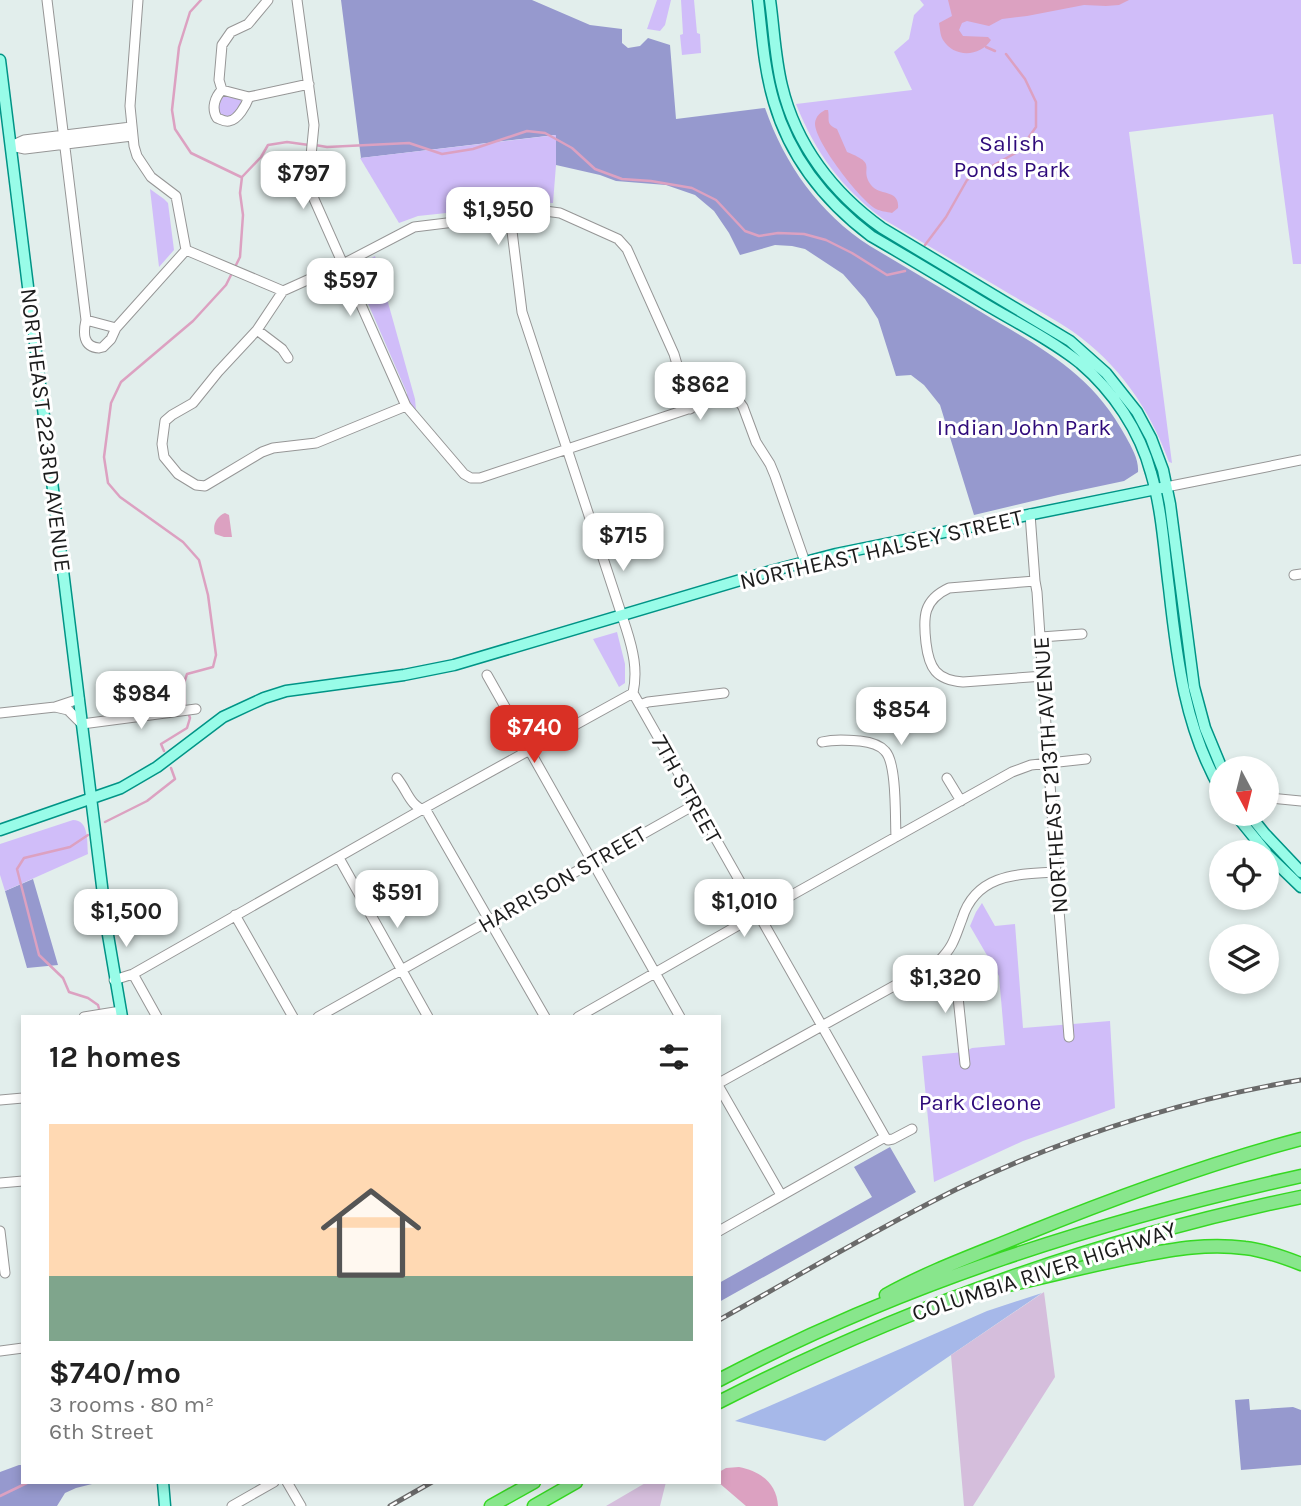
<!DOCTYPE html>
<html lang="en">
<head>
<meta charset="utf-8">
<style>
	body { margin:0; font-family:Karla,sans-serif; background:#f2f2f2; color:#222; height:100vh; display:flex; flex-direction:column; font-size:26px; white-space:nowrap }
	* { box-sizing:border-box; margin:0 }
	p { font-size:23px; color:#767676 }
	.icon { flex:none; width:38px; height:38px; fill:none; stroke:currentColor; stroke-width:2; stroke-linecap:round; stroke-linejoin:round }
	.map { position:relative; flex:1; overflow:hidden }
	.drawer { position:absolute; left:21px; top:1015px; width:700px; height:469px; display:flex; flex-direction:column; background:#fff; border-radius:0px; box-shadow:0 4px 10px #0003 }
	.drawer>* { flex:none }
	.needle { width:46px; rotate:173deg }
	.tools { position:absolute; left:1209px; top:756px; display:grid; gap:14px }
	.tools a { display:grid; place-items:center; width:70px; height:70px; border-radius:50%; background:#fff; box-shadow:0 4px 10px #0003; font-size:35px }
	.price { position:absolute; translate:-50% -60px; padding:0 16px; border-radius:14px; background:#fff; color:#222; font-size:23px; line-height:46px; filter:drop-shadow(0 2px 4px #0008) }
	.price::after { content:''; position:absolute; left:50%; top:42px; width:21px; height:16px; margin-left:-10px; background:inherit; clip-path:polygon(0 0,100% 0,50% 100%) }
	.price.current { background:#d93025; color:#fff }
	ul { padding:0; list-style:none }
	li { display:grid; align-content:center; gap:14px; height:371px; padding:0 28px }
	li+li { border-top:2px solid #e0e0e0 }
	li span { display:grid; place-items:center; height:217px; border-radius:0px; color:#555 }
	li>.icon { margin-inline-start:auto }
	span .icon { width:126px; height:126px; fill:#fffc; stroke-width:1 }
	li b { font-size:30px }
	h2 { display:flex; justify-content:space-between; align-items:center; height:84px; padding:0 28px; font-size:30px }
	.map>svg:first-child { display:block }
	.grass { fill:#a6b8e9 }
	.forest { fill:#9699ce }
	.wetland { fill:#d5bedc }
	.park { fill:#d0bdf9 }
	.water { fill:#dca1c1 }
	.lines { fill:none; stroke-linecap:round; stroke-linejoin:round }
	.stream { stroke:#dca1c1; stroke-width:2.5 }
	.minor-casing { stroke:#969696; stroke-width:11 }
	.major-casing { stroke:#009486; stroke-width:13 }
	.highway-casing { stroke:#36d822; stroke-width:15 }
	.minor { stroke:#fff; stroke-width:9 }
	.major { stroke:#98fce8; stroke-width:10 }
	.highway { stroke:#88e68c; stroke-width:12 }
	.rail-casing { stroke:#6a6a6a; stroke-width:5 }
	.rail { stroke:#fff; stroke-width:2.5; stroke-dasharray:8; stroke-linecap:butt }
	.labels { text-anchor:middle; stroke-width:6; stroke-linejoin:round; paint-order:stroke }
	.park-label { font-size:23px; fill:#2e0a7a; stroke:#fff }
	.street-label { font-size:23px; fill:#1c1c1c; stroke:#fff }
</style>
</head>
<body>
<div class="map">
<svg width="1301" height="1506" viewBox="0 0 1301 1506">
	<rect width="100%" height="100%" fill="#e2eeec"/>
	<path class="grass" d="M1042,1293L825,1441L735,1421L987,1311Z"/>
	<path class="forest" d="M341,0H532L590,25L622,29V43L628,48L640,46L648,38L670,45L676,119L765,108C785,165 819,213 870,246C907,268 944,290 981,312C1041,348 1092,373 1126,437C1132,448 1139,460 1138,472L1124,481L1058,495L974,515L940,405L924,385L911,375L896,376L878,319L865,299L843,274L805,249L792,246L775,245L740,255L729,233L714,211L695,195L666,185L616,181L600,175L556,165L555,135L361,158Z
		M33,879L58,965L27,968L5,891Z
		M890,1147L916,1192L719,1302V1283L872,1197L854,1167Z
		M1249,1399L1250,1410L1293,1407L1301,1410V1465L1241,1470L1235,1400Z
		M19,1465H23V1482H100L76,1488L65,1493L57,1506H0V1472Z"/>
	<path class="wetland" d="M1044,1292L1055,1377L973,1506H964L951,1355Z
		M647,1482H666L660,1506H606Z"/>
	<path class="park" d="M657,0H671L665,25L660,31L647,29Z
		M681,0H694L697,33L700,34L701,53L682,55L680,35L683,34Z
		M920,0H1301V264H1293L1273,114L1129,132L1172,463L1169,462C1150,409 1118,363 1072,331C1050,316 1026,304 1003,290C963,266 923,243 883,219C841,187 816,154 796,104L912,90L894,52L909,39L914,15L924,5Z
		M222,96L239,99L242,101L241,106L230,118L219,117L217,100Z
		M556,135V165L553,203H540L418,216L399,223L360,158Z
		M150,189L164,199L168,203L174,250L159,267Z
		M375,256L415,399L416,410L414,411L407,400V393L353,269Z
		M617,632L625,664V683L619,687L593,639Z
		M73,820C89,820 87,841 88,854L5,891L0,875V844Z
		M982,903L995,926L1015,924L1023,1028L1110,1021L1115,1108L1023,1141L934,1182L922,1056L964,1052L972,1048L1005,1045L999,976L970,926L976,912Z"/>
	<path class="water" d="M948,0H1129L1119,5L1106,6L1084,5L1027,16L1002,19L989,26L967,21L962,23L959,30L963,36L988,37L991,40C980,57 954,58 943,40C940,35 940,28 939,23L952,16Z
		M825,110H828C830,120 825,124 837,129L847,152C880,165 858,167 871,185C879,196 900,189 898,208L892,213C887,212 880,211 876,209C860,200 814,141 815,123C816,116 820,113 825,110Z
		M225,513L229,515L232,537H224L215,534C212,525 217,516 225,513Z
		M739,1467C760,1471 777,1483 778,1506H746L718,1482H719V1472L726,1468Z"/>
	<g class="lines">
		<path class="stream" d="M201,0L190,12L179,47L172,110L175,129L191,153L241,177
			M986,47L995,51
			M315,145L327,147L409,143L442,154L473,149L527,131L545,133L572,148L595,169L622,179L651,181L692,188L716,200L745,231L759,236L778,233L804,234L826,240L852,253L887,275L905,271
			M925,245L946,217L967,180L1019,151L1036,127V102L1025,79L1006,54
			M185,704L184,683L187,674L213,667L216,655L208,595L199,560L183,542L120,497L108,483L104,457L111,403L121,382L193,321L226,285L240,257L243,215L240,193L242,177L261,157L268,145L287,142L309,145
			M164,751L161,744L187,728L190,718L189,715
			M105,822L147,801L175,779L171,768
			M88,835L70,847L24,858L17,869L39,955L63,978L69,992L88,998L98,1005L100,1012
			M0,1496L29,1482"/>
		<defs>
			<path id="minor" d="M47,0L86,320C83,333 83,347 99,348L103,347L111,339L116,328L186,250
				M138,0L130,106L134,146L137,156L151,177L176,196L186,250
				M297,0L314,125L309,176L314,199L406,406L464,474L471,478H480L724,397H732L738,400L743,407L756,442L770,464L775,476L805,562
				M222,90L219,80L222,45L231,32L248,24L268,0
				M222,90L249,97L309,84
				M222,90C215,97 211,108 217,118C220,119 225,122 229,121C238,120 246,105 249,97
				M11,146L24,140L131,127
				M11,146L25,149L132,136
				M510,215L522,312L626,628C633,650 638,670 633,693L885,1137
				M186,250L283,291L343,264L414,227L545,211L560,213L618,239L627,249L674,354L690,409
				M283,291L257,330L218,372L193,403L172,415L165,421L162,444L164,457L178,474L196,485L205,486L262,452L273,448L316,443L406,406
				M86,320L116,328
				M257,330L282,349L288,358
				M1166,487L1301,460
				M1030,514L1035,581L1037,592L1056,872L1069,1037
				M1294,575L1301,574
				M1035,581L949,588C923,600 923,617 926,643C929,668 936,680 963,682L1044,676
				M1041,637L1082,634
				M487,675L680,1017
				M640,705L648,702L724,693
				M55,707L68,710L82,724L196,709
				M0,713L55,707L79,699
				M822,742C835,739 847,740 860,741C869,742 879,744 885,751C897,763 895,818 896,837
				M397,778C409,793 408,804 427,812L545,1017
				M947,778L961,801
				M1269,798L1301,801
				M339,858L428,1017
				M235,915L293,1017
				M939,961L956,990L958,997L965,1064
				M133,974L157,1017
				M114,980L133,974L421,810L633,693
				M84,1017L121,1011
				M318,1017L696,804
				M578,1017L758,914L1012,772L1031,765L1086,759
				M719,1083L939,961C954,946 955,937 962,919C976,874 1017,874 1056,872
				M719,1087L781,1195
				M0,1100L23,1098
				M0,1183L23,1181
				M0,1231L5,1273
				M719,1231L885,1137L888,1140L893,1139L912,1129
				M0,1351L23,1348
				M287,1482L301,1506
				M232,1506L274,1482"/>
			<path id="major" d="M758,0C762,34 764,69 774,102C790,157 826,202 871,236C909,258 947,281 985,304C1017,323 1051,340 1080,363C1113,391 1140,431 1151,473C1162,510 1164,550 1169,588C1177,660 1185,729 1222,792
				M770,0C774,28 775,58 782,86C796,145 833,193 882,228L1070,341L1106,373L1137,412L1151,438L1163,470L1170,504L1194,687L1205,728L1222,769
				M0,60L108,935L122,1017
				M1235,814L1266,852
				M1249,814L1265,834L1301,872
				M0,830L121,788L157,767L223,717L264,698L286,691L404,675L454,665L771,571L836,554L1166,487
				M1267,854L1301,887
				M163,1482L165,1506"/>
			<path id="highway" d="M1008,1285C1051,1276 1094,1264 1138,1256C1174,1249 1209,1243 1245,1248C1264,1250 1283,1257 1301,1264
				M886,1295C929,1271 977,1254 1023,1235C1114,1198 1206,1164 1301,1139
				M719,1380C903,1283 1099,1221 1301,1176
				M719,1402C903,1308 1098,1239 1301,1197
				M491,1506L534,1482
				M534,1506L576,1482"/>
		</defs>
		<use href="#minor" class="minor-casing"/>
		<use href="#major" class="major-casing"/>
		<use href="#highway" class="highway-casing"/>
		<use href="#minor" class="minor"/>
		<use href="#major" class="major"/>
		<use href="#highway" class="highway"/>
		<defs>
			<path id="rail" d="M719,1320C798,1276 876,1229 957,1189C1066,1137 1182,1100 1301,1080
				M390,1506L432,1482"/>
		</defs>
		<use href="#rail" class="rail-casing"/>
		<use href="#rail" class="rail"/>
	</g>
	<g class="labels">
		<g class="park-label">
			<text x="1012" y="151">Salish<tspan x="1012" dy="26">Ponds Park</tspan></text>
			<text x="1024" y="435">Indian John Park</text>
			<text x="980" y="1110">Park Cleone</text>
		</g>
		<g class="street-label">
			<text transform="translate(46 430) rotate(83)" y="8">NORTHEAST 223RD AVENUE</text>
			<text transform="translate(881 549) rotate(-13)" y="8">NORTHEAST HALSEY STREET</text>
			<text transform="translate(1050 775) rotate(-94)" y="8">NORTHEAST 213TH AVENUE</text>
			<text transform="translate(687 789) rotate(61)" y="8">7TH STREET</text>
			<text transform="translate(562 879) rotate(-30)" y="8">HARRISON STREET</text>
			<text transform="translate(1044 1271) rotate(-18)" y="8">COLUMBIA RIVER HIGHWAY</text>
		</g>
	</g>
</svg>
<div class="tools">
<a><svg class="needle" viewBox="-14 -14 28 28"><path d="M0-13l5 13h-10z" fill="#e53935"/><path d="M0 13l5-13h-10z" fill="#767676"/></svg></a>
<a><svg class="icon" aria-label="locate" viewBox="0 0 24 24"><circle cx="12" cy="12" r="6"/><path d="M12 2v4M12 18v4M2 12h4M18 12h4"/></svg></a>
<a><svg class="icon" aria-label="layers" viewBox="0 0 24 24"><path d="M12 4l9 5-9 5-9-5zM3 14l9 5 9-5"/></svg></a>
</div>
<b class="price" style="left:303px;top:211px">$797</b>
<b class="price" style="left:498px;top:247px">$1,950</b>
<b class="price" style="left:350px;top:318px">$597</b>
<b class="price" style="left:700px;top:422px">$862</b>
<b class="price" style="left:623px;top:573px">$715</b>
<b class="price" style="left:141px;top:731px">$984</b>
<b class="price" style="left:901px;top:747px">$854</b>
<b class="price current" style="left:534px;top:765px">$740</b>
<b class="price" style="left:397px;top:930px">$591</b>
<b class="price" style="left:744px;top:939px">$1,010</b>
<b class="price" style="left:126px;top:949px">$1,500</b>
<b class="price" style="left:945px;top:1015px">$1,320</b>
<section class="drawer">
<h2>12 homes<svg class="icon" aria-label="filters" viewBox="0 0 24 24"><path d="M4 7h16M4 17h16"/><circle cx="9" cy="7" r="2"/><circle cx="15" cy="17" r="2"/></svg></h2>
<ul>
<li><span style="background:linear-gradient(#ffd9b3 70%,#7fa58c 0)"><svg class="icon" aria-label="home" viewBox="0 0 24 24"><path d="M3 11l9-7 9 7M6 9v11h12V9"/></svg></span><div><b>$740/mo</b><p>3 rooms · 80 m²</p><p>6th Street</p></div></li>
</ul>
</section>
</div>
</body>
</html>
